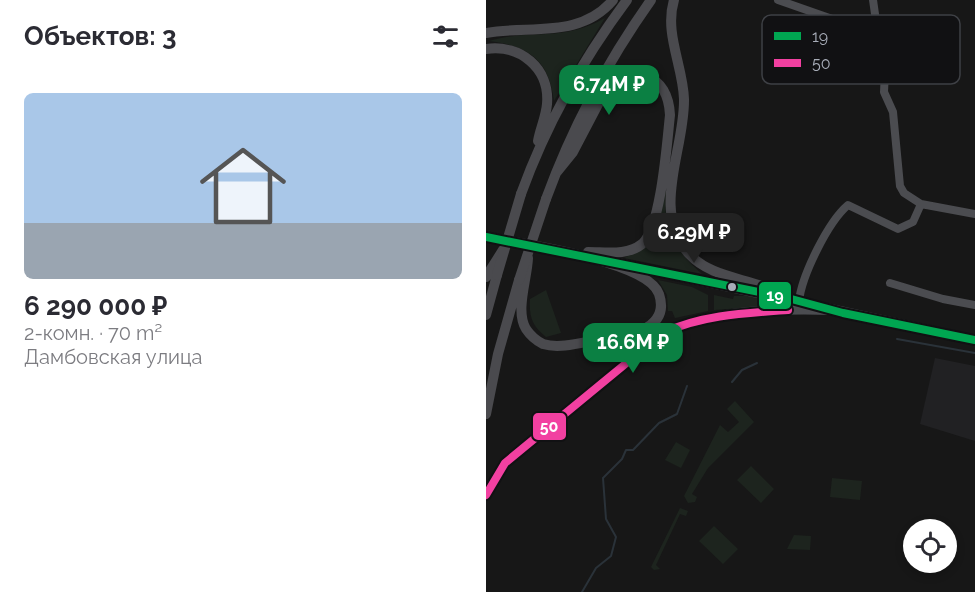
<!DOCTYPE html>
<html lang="ru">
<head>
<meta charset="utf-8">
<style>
	body { margin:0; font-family:Raleway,sans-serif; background:#f2f2f3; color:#2b2b33; height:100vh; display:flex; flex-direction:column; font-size:22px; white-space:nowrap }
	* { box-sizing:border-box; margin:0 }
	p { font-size:20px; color:#7c7c81 }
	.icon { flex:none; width:33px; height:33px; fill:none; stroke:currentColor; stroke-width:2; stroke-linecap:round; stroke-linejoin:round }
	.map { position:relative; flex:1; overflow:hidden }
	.sheet { display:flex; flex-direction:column; background:#fff; width:486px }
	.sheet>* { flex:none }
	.tools { position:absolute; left:417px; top:519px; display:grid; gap:12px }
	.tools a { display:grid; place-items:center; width:54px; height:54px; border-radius:50%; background:#fff; box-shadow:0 3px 9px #0003; font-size:30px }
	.price { position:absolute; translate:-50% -51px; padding:0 14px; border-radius:12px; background:#0b8043; color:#fff; font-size:20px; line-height:39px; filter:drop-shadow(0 2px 3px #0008) }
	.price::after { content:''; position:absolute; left:50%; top:36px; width:18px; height:14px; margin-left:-9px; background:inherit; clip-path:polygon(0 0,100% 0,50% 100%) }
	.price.on { background:#222; color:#fff }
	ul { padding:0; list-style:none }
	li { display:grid; align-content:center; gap:12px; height:318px; padding:0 24px }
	li span { display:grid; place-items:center; height:186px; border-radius:9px; color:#555 }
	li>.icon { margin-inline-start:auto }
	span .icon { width:108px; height:108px; fill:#fffc; stroke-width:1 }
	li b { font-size:26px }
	h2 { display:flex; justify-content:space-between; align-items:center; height:72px; padding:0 24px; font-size:26px }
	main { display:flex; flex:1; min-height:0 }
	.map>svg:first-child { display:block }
	.built { fill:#212123 }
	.green { fill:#1d241e }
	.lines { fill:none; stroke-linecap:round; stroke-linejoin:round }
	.stream { stroke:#2a3239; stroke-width:2 }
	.minor { stroke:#4b4c50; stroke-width:8 }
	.tertiary { stroke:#4b4c50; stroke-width:10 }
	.secondary { stroke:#4a4a4e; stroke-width:10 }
	.secondary-bridge { stroke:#4a4a4e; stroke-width:10 }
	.bus-1-casing { stroke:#111113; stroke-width:12 }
	.bus-2-casing { stroke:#111113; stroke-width:12 }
	.bus-1 { stroke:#00a651; stroke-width:8 }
	.bus-2 { stroke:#f240a1; stroke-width:8 }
	.bus-dot { fill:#a8adb8; stroke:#111113; stroke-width:2 }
	.key { fill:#111113; stroke:#3e4045; stroke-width:1.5 }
	.key-label { font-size:16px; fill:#a8adb8 }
	.line-badge { stroke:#111113; stroke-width:2 }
	.badge-label { font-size:16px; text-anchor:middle; font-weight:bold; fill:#fff }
</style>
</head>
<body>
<main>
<section class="sheet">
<h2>Объектов: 3<svg class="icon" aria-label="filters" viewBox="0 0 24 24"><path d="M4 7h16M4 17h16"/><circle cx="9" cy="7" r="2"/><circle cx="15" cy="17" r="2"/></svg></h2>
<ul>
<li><span style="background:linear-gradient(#a9c7e8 70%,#9aa5b1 0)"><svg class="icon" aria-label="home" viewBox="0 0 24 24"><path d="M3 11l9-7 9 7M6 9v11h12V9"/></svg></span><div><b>6 290 000 ₽</b><p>2-комн. · 70 m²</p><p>Дамбовская улица</p></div></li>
</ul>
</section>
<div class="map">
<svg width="489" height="592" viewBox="0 0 489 592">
	<rect width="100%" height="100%" fill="#171717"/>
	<path class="built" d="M449,358L489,366V441L434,424Z"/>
	<path class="green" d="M119,18L68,101C63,60 43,46 3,41C47,28 73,43 119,18Z
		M180,191C177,231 187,248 216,274L138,258L152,251Z
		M172,280L206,287L222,295V311L189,318L186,311H182L181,295Z
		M60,290L75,333L60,337C46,326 43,317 44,299Z
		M228,295L247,299L248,296H263L298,305L228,310Z
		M249,401L268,422L222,468L206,494L211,497L209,502L202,503L198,496L234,425L242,432L253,422L241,409Z
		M190,442L204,450L195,468L179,460Z
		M265,466L288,489L275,503L251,480Z
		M346,478L376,481L374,500L344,497Z
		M194,508L202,511L200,516L194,514L170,565L174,569L168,570L165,567Z
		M228,526L252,549L237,564L213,541Z
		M308,535L325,536L324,550L301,549Z"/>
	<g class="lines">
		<path class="stream" d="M411,339L489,353
			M246,382L256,370L271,363
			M96,592L110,568L125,556L130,537L120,519L117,478L136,459L140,450H147L173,423L191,414L201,386"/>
		<path class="minor" d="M292,0L392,35
			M387,0L392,35L400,51L398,92L407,112L414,186L418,193L435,204
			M404,283L457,299L489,305
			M313,301C316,275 342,222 362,205L412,229L427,222L435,204L489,214"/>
		<path class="tertiary" d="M132,263L489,340
			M0,495L19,463L177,333C225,310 295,308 348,310"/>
		<path class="secondary" d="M188,0C178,33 197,66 198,99C199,150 164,210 203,254C228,281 269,277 298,297
			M0,33C44,25 94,39 127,0
			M0,49C34,44 64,68 61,104C60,117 54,129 52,141
			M70,173L87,152L119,91C149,64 182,73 184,115C181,142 175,228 156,244C141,256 120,252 102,252
			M35,194C60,125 97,59 141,0
			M60,199C86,128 121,62 165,0
			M0,237C34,243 162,261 173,294C186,333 133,337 107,341C91,343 73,349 57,344C51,341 44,335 40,329C29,311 41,280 42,258
			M0,277L17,250
			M0,315L11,275
			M0,414L12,354L33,280"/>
		<path class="secondary-bridge" d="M11,275L35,194
			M33,280L60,199"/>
		<defs>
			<path id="bus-1" d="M0,237L298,297L357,313L489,340"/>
			<path id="bus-2" d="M0,495L19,463L177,333C215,315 260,313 302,310"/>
		</defs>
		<use href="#bus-1" class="bus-1-casing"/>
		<use href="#bus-2" class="bus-2-casing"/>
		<use href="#bus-1" class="bus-1"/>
		<use href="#bus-2" class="bus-2"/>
	</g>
	<circle class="bus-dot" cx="246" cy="287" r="5"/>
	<rect x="276" y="15" width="198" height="69" rx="9" class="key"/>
	<rect x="288" y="32" width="27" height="8" fill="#00a651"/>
	<rect x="288" y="59" width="27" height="8" fill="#f240a1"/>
	<g class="key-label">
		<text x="326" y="42">19</text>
		<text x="326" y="69">50</text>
	</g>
	<g class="line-badge">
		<rect x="272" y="281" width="34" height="29" rx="6" fill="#00a651"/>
		<rect x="46" y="412" width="35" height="29" rx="6" fill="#f240a1"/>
	</g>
	<g class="badge-label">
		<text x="289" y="301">19</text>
		<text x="63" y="432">50</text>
	</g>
</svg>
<div class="tools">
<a><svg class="icon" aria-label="locate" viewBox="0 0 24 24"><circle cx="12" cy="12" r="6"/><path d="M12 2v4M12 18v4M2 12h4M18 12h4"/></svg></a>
</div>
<b class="price" style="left:123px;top:116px">6.74M ₽</b>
<b class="price on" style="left:208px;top:264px">6.29M ₽</b>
<b class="price" style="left:147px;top:374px">16.6M ₽</b>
</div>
</main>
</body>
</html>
